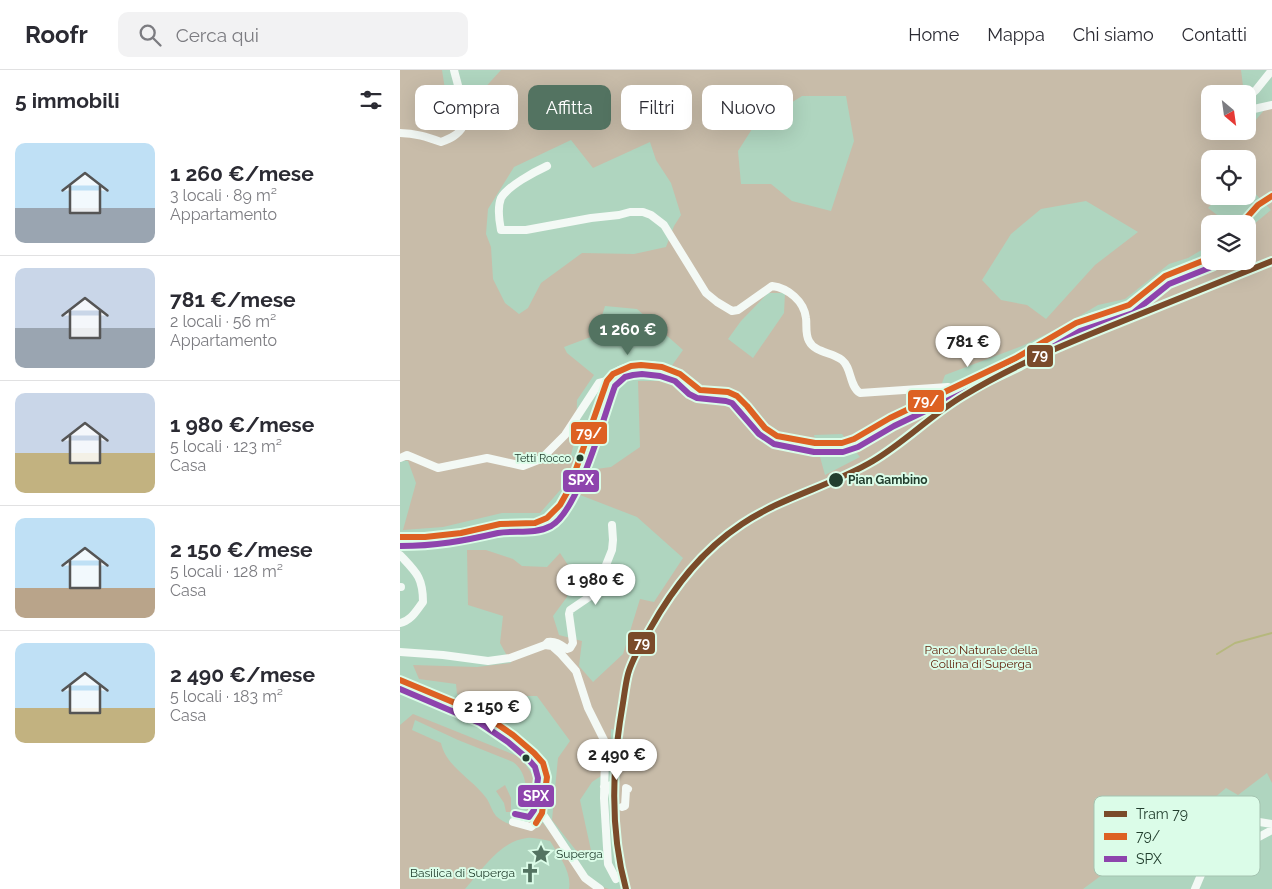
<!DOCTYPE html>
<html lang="it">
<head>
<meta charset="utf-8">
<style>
	body { margin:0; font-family:Raleway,sans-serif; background:#f2f2f3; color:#2b2b33; height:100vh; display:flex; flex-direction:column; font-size:19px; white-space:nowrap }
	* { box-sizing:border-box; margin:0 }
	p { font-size:16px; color:#7c7c81 }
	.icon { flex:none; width:28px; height:28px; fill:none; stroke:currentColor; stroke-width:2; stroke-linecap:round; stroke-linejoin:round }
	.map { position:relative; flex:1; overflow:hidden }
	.sheet { display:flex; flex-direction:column; background:#fff; width:400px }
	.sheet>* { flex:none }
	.banner { position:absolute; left:15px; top:15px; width:475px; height:45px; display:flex; gap:10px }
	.needle { width:32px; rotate:151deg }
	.fabs { position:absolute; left:801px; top:15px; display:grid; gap:10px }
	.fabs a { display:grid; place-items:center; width:55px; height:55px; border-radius:10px; background:#fff; box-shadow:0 5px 20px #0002; font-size:25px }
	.price { position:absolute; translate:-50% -42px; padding:0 11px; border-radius:18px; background:#fff; color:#222; font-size:16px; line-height:32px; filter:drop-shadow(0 1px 2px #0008) }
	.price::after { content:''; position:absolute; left:50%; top:30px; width:15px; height:11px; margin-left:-8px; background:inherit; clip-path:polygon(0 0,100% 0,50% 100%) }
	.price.on { background:#537361; color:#fff }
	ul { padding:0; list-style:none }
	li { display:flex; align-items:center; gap:15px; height:125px; padding:0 15px }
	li+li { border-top:1px solid #e1e1e2 }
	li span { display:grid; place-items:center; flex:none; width:140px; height:100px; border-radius:10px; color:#555 }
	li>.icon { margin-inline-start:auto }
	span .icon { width:60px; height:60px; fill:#fffc; stroke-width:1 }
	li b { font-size:21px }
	h2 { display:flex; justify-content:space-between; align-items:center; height:60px; padding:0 15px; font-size:21px }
	.chip { padding:0 18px; border-radius:10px; background:#fff; box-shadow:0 5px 20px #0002; font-size:18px; line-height:45px }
	.chip.on { background:#537361; color:#fff }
	header { display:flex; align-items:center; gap:30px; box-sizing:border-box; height:70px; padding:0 25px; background:#fff; border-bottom:1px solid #e1e1e2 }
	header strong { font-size:24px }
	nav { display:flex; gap:28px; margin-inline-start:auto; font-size:18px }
	.search { width:350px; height:45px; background:#f2f2f3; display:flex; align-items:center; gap:12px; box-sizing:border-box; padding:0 18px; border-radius:10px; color:#7c7c81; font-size:19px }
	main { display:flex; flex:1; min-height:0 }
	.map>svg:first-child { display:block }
	.green { fill:#c8bca9; fill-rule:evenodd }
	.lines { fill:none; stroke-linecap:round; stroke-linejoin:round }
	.stream { stroke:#b6b87d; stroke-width:2 }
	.minor { stroke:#f3f9f5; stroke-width:8 }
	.bus-1-casing { stroke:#dbfce8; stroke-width:10 }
	.bus-2-casing { stroke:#dbfce8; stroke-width:10 }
	.bus-1 { stroke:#dd6123; stroke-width:6 }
	.bus-2 { stroke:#8e44ad; stroke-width:6 }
	.tram-1-casing { stroke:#dbfce8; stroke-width:10 }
	.tram-1 { stroke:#7a4b2a; stroke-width:6 }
	.bus-dot { fill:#223e2e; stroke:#dbfce8; stroke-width:2 }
	.labels { text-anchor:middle; stroke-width:4; stroke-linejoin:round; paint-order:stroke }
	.bus-label { font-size:11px; fill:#223e2e; stroke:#dbfce8; text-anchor:end }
	.stop-label { font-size:12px; font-weight:bold; fill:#223e2e; stroke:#dbfce8; text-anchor:start }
	.park-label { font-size:12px; fill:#5d1b04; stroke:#dbfce8 }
	.poi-label { font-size:12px; fill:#223e2e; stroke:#dbfce8; text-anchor:start }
	.key { fill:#dbfce8; stroke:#a4c3b0; stroke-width:1 }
	.key-label { font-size:14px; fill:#223e2e }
	.line-badge { stroke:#dbfce8; stroke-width:2 }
	.badge-label { font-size:14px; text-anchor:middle; font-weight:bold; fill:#fff }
</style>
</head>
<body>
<header>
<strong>Roofr</strong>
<div class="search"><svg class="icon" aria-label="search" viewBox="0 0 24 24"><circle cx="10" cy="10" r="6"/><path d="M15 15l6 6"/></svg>Cerca qui</div>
<nav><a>Home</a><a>Mappa</a><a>Chi siamo</a><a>Contatti</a></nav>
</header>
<main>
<section class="sheet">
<h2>5 immobili<svg class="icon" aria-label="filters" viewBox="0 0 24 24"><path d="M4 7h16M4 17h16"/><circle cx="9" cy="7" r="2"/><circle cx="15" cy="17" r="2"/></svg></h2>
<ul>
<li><span style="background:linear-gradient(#bfe0f5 65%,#9aa5b1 0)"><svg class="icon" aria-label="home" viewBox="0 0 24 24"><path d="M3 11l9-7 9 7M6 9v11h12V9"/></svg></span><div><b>1 260 €/mese</b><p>3 locali · 89 m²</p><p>Appartamento</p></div></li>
<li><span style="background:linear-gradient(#c9d6e8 60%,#9aa5b1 0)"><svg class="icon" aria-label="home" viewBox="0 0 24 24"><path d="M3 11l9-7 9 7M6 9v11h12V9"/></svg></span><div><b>781 €/mese</b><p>2 locali · 56 m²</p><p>Appartamento</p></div></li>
<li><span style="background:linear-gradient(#c9d6e8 60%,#c2b280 0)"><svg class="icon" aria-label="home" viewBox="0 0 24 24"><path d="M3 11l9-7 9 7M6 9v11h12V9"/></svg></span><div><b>1 980 €/mese</b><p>5 locali · 123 m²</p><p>Casa</p></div></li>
<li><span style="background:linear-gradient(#bfe0f5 70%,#b9a48a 0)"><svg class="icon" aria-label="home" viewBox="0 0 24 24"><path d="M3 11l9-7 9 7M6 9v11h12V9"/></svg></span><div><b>2 150 €/mese</b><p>5 locali · 128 m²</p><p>Casa</p></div></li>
<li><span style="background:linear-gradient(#bfe0f5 65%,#c2b280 0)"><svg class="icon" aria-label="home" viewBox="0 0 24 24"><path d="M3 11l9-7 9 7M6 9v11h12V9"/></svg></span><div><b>2 490 €/mese</b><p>5 locali · 183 m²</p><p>Casa</p></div></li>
</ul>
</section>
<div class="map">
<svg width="872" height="819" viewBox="0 0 872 819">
	<rect width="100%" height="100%" fill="#afd5bf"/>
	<path class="green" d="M0,0H42L46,26L71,33L101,0H841L844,24H810V61H848V57V59L872,31V713L867,703L838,725L826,718L813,729L816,747L803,750L795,742H787L683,819H225L222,803L218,713L223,662L211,659L210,700L192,712L180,730L192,785L182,788L152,750L158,688L170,671L137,626H110L96,641L57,624L56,614L19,609L13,595L77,597L111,593L100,573L103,546L68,535L67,480H86L113,489L122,496L147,497L160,483L170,498L167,527L153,546L159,565L182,571L179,596L193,612L223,584L240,529L254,532L283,488L237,447L162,418L140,443H102L43,457L3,460L16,413L8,391L0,390ZM402,26H446L454,71L431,141L392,131L371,114H341L338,81L354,56ZM171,70L193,98L250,72L256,90L271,113L281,145L274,156L266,177L234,184L182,183L141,213L128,238L119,244L105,233L93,209L91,177L86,164L88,139L114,97ZM810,89H848V116L871,140L848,159V191H813L794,203L763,215L733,237L666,267L654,276L555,321L543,330L535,332L545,305L622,276L661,257L698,235L725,229L769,194L788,188L810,175V154H829L808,138L819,126H810ZM686,131L738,162L695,195L646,249L627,235L601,230L582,210L611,164L641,139ZM368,223H385L384,243L353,288L328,269L341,251ZM205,236L237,239L283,280L261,311H238L240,377L211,397L189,400L171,385L176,365L177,330L194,305L167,283L164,277L196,265ZM442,364L460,387L425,405L414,365Z
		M13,644L120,687L135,708L138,724V741L142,752L193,814L209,819H169C172,802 159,786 150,771C143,770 134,767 127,768C100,771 82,800 65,819H0V655ZM15,650L58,670L113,692C131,705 126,732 127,752C118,760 104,753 96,746C92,741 90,734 87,729C73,709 46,697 41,673L12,660Z
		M105,715L111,728V742H106L104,733L96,721Z"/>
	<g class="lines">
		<path class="stream" d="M817,584L835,573L872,563"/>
		<path class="minor" d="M848,27L856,20L872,0
			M848,37L854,39L872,35
			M0,63C15,63 27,67 41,72C49,69 59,65 63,56C67,43 57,13 54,0
			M147,96C134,102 108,116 101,128C97,138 99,150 101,160H126L191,148L219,145L230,142H243L251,145L264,155L306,223L317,232L332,241L338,240L372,216C388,218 404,231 406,248C407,255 405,264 409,271C415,283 432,282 442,290C452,298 449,316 460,323L548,317
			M841,154L858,135L872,126
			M0,388L7,385L38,398L87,388L123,396L141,389L165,365L199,313L207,311
			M0,467H25L61,463L100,454L135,453L147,448L160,435L169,419L207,311C220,290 261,292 280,304C287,309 292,317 300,320C313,324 325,318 337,326C353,337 358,358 377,366C387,370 425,376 436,374C452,373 467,361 481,353C493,347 505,341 518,335C555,317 594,300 630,281C648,271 664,258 683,250C698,243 715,243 729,235C742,227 751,214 765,206C779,199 795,196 810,188
			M0,485C16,502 23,507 23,532C16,541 11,551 0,553
			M0,517H1
			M146,574L148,572C156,571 161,575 167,579L170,578L173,573L169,544L170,540L192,525L198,515L212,480L213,470L212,455
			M0,582L43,585L88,591L110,588L145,575L152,576L161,584L176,601L188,638L204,670L205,686L204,728L208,794L216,809
			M0,610L84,645L113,665L134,683L143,693L147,707L146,714L142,743L136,753L131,757L113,752
			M204,717L211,715L214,736
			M222,737L225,736L226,720V718L228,719
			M820,741L824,746L829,747L872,754
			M142,743L185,808L200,819
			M795,819L806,793L816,782L819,766L828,763L855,769L872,760"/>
		<defs>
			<path id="bus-1" d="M841,154L858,135L872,126
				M0,467H25L61,463L100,454L135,453L147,448L160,435L169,419L207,311L213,304L231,296L241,295L262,297L280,304L300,320L328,322L337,326L347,336L365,358L377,366L415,373H442L454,369L490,348L616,288L676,253L729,235L765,206L810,188
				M0,610L84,645L113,665L134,683L143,693L147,707L142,743L136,753"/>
			<path id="bus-2" d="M0,476C36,476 63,471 98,463C116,460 134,465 151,456C179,440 203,348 215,316L225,307L233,305L242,304L260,306L275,311L289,324L297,328L326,331L332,333L359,364L374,374L414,382H443L458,377L494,356L620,296L680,261L733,243L769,214L814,196
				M0,619L80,653L108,672L128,689L135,697L138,708L134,740L129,747L115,744"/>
		</defs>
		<use href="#bus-1" class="bus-1-casing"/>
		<use href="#bus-2" class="bus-2-casing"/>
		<use href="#bus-1" class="bus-1"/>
		<use href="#bus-2" class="bus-2"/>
		<defs>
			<path id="tram-1" d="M226,819C210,761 212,698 222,639C224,628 225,616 228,604C232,589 242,573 250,559C273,518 301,481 342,454C382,427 431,416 473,391C505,372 531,345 563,326C612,296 665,274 718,253C769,232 821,212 872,191"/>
		</defs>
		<use href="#tram-1" class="tram-1-casing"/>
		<use href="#tram-1" class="tram-1"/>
	</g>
	<defs>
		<symbol id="sight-bare" viewBox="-9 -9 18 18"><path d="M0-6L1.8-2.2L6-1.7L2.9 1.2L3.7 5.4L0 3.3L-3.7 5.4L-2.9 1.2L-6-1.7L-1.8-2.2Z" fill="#537361" stroke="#dbfce8" stroke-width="2.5" paint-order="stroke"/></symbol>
		<symbol id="church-bare" viewBox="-9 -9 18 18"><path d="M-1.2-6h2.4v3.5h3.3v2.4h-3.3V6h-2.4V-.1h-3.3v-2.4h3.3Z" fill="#537361" stroke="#dbfce8" stroke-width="2.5" paint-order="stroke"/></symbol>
	</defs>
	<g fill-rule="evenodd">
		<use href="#sight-bare" x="127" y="770" width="28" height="28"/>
		<use href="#church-bare" x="116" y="789" width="28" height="28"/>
	</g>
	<g class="bus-dot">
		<circle cx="180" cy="388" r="4.5"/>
		<circle cx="436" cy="410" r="8"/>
		<circle cx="126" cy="688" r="4.5"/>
	</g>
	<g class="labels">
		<g class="bus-label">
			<text x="171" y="392">Tetti Rocco</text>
		</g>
		<g class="stop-label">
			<text x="448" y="414">Pian Gambino</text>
		</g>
		<g class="park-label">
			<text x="581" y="584">Parco Naturale della<tspan x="581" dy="14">Collina di Superga</tspan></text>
		</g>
		<g class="poi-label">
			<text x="156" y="788">Superga</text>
			<text x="115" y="807" text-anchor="end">Basilica di Superga</text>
		</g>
	</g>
	<rect x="694" y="726" width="166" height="80" rx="8" class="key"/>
	<rect x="704" y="741" width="23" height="6" fill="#7a4b2a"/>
	<rect x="704" y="763" width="23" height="7" fill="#dd6123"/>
	<rect x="704" y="786" width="23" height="6" fill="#8e44ad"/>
	<g class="key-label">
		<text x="736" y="749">Tram 79</text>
		<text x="736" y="771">79/</text>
		<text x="736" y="794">SPX</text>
	</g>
	<g class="line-badge">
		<rect x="626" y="274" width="28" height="24" rx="5" fill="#7a4b2a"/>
		<rect x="507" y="319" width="38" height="24" rx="5" fill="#dd6123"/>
		<rect x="170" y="351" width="38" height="24" rx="5" fill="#dd6123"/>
		<rect x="162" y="399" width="38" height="24" rx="5" fill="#8e44ad"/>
		<rect x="227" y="561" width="29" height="24" rx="5" fill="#7a4b2a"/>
		<rect x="117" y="714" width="38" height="24" rx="5" fill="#8e44ad"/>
	</g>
	<g class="badge-label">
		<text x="640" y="290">79</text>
		<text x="526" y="336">79/</text>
		<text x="189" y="368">79/</text>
		<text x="181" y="415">SPX</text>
		<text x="242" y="578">79</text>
		<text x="136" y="731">SPX</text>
	</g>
</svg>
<div class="fabs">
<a><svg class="needle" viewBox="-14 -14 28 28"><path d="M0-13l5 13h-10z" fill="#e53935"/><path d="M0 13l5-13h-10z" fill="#7c7c81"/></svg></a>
<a><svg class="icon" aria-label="locate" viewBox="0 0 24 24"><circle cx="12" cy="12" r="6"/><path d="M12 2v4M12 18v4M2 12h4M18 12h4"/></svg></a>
<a><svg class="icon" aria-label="layers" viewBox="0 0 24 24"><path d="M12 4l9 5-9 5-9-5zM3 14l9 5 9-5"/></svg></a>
</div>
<b class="price on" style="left:228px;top:286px">1 260 €</b>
<b class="price" style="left:568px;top:298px">781 €</b>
<b class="price" style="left:196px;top:536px">1 980 €</b>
<b class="price" style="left:92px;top:663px">2 150 €</b>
<b class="price" style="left:217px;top:711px">2 490 €</b>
<div class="banner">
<a class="chip">Compra</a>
<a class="chip on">Affitta</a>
<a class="chip">Filtri</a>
<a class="chip">Nuovo</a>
</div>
</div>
</main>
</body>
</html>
